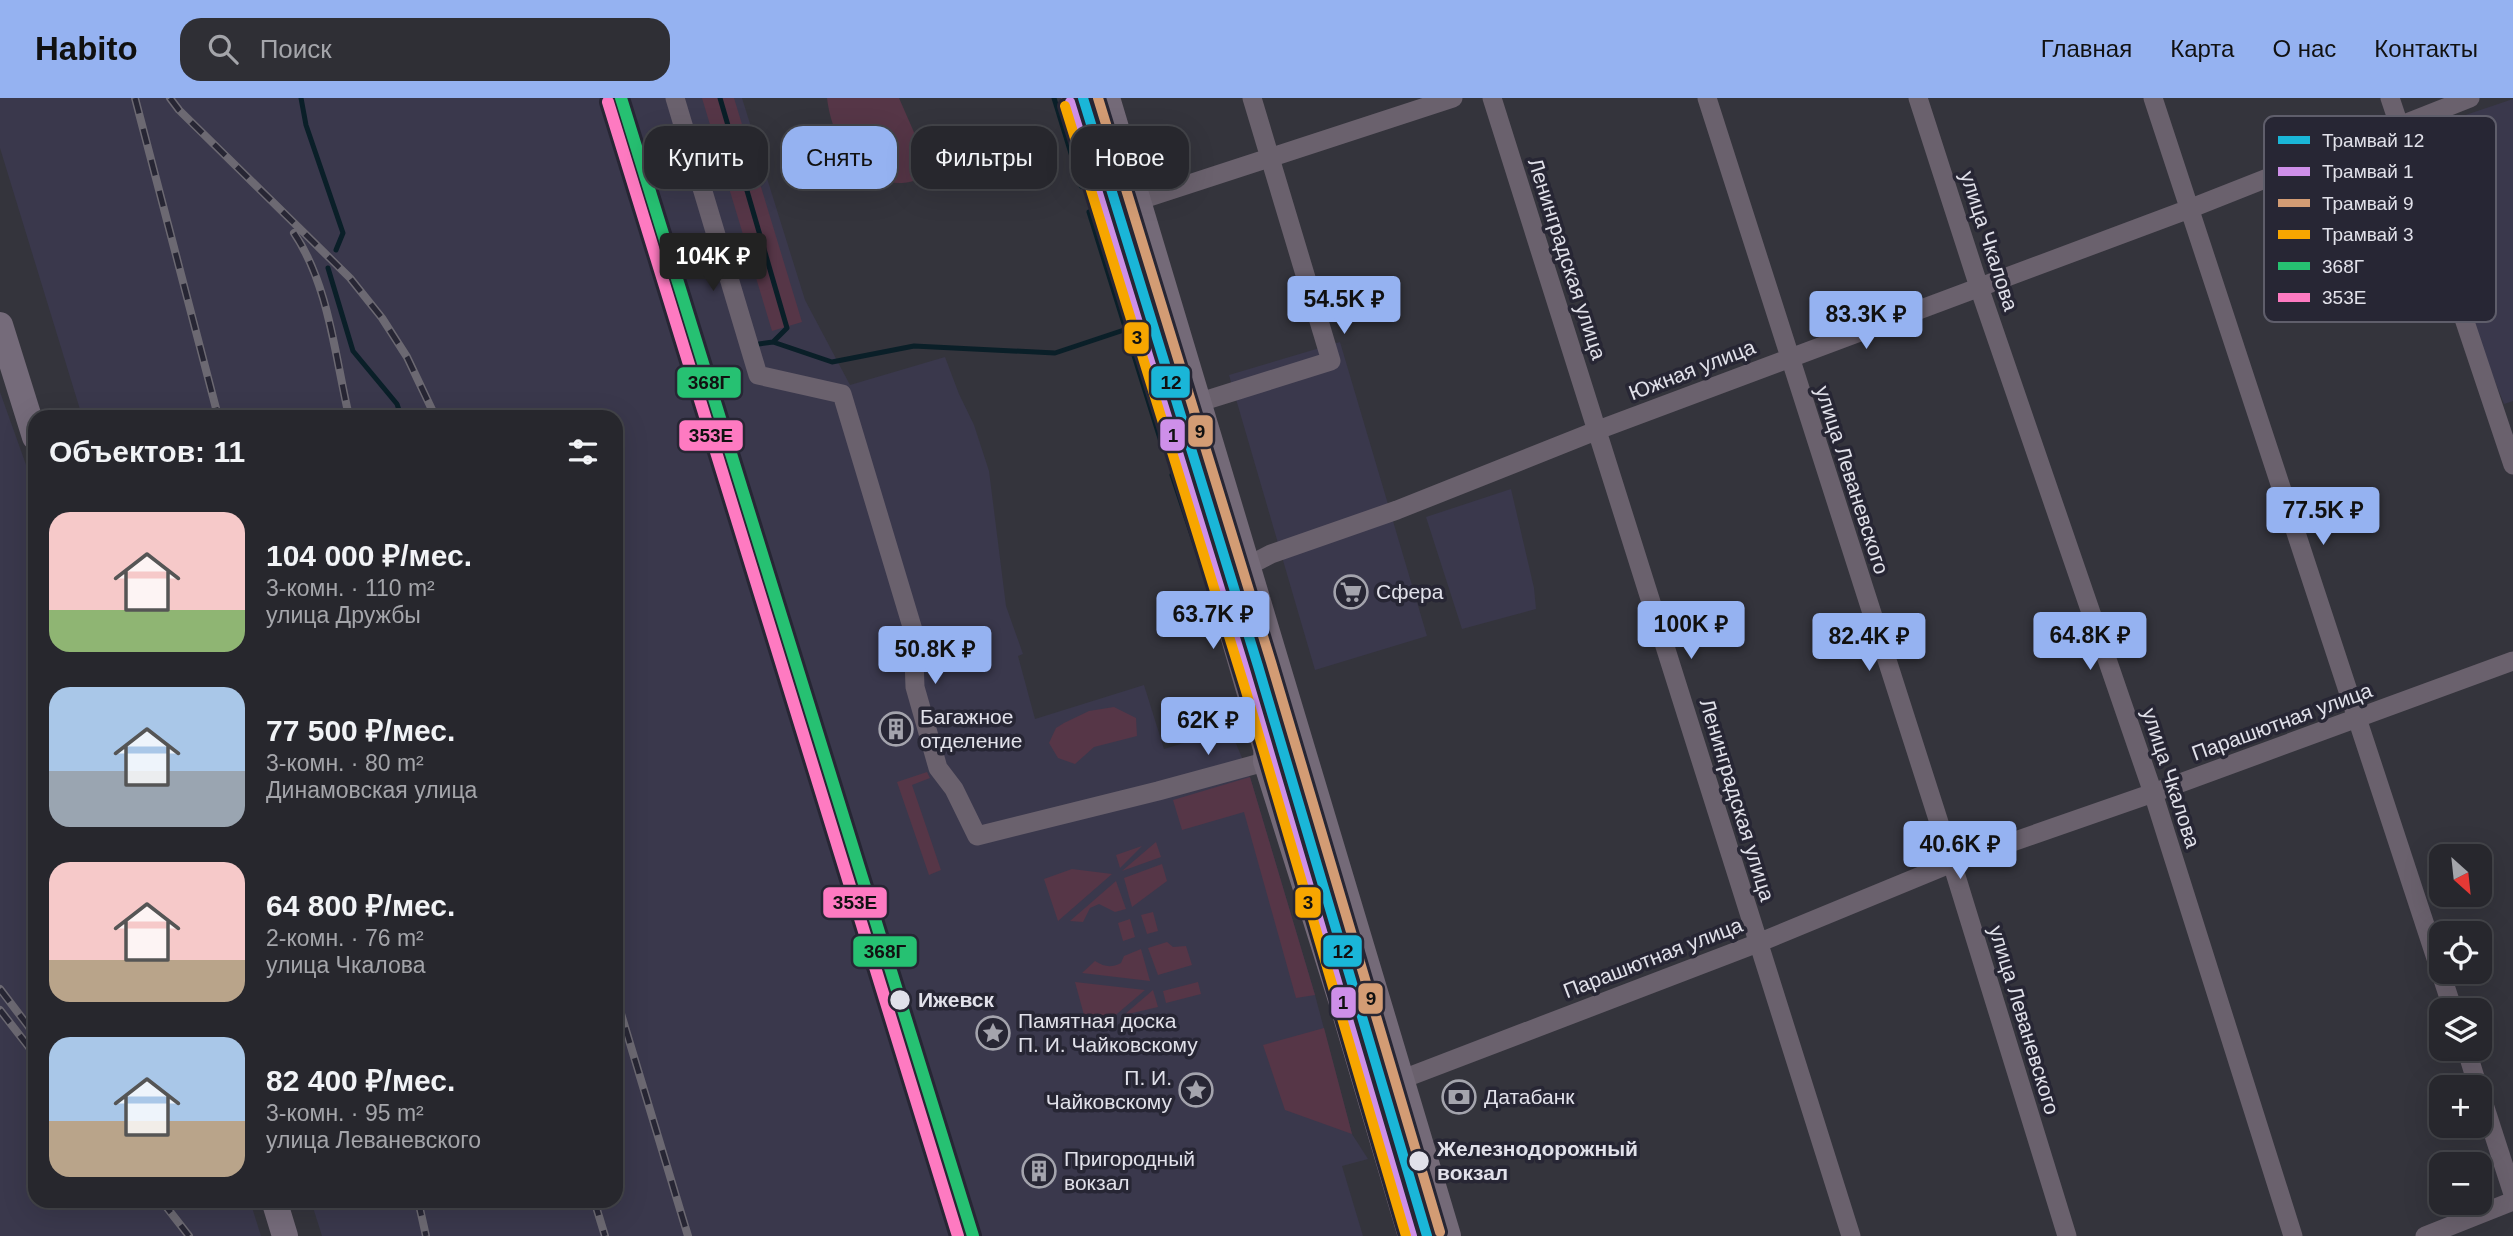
<!DOCTYPE html>
<html lang="ru">
<head>
<meta charset="utf-8">
<style>
	body { margin:0; font-family:Helvetica,sans-serif; background:#2f2f35; color:#f1f3f6; height:100vh; display:flex; flex-direction:column; font-size:26px; white-space:nowrap }
	* { box-sizing:border-box; margin:0 }
	p { font-size:23px; color:#a4a5aa }
	.icon { flex:none; width:38px; height:38px; fill:none; stroke:currentColor; stroke-width:2; stroke-linecap:round; stroke-linejoin:round }
	.map { position:relative; flex:1; overflow:hidden }
	.panel { position:absolute; left:28px; top:312px; width:595px; height:798px; display:flex; flex-direction:column; background:#27272d; border-radius:21px; box-shadow:0 7px 28px #0002,0 0 0 2px #434449 }
	.panel>* { flex:none }
	.hud { position:absolute; left:644px; top:28px; width:665px; height:63px; display:flex; gap:14px }
	.needle { width:46px; rotate:153deg }
	.tools { position:absolute; left:2429px; top:746px; display:grid; gap:14px }
	.tools a { display:grid; place-items:center; width:63px; height:63px; border-radius:14px; background:#27272d; box-shadow:0 7px 28px #0002,0 0 0 2px #434449; font-size:35px }
	.price { position:absolute; translate:-50% -60px; padding:0 16px; border-radius:7px; background:#95b2f1; color:#111; font-size:23px; line-height:46px; filter:drop-shadow(0 2px 4px #0008) }
	.price::after { content:''; position:absolute; left:50%; top:42px; width:21px; height:16px; margin-left:-10px; background:inherit; clip-path:polygon(0 0,100% 0,50% 100%) }
	.price.current { background:#222; color:#fff }
	ul { padding:0; list-style:none }
	li { display:flex; align-items:center; gap:21px; height:175px; padding:0 21px }
	li span { display:grid; place-items:center; flex:none; width:196px; height:140px; border-radius:21px; color:#555 }
	li>.icon { margin-inline-start:auto }
	span .icon { width:84px; height:84px; fill:#fffc; stroke-width:1 }
	li b { font-size:30px }
	h2 { display:flex; justify-content:space-between; align-items:center; height:84px; padding:0 21px; font-size:30px }
	.pill { padding:0 24px; border-radius:21px; background:#27272d; box-shadow:0 7px 28px #0002,0 0 0 2px #434449; font-size:24px; line-height:63px }
	.pill.current { background:#95b2f1; color:#111 }
	header { display:flex; align-items:center; gap:42px; box-sizing:border-box; height:98px; padding:0 35px; background:#95b2f1; color:#111 }
	header strong { font-size:33px }
	nav { display:flex; gap:38px; margin-inline-start:auto; font-size:24px }
	.search { width:490px; height:63px; background:#2f2f35; display:flex; align-items:center; gap:18px; box-sizing:border-box; padding:0 24px; border-radius:21px; color:#a4a5aa; font-size:26px }
	.map>svg:first-child { display:block }
	.built { fill:#3a384c }
	.green { fill:#563647 }
	.lines { fill:none; stroke-linecap:round; stroke-linejoin:round }
	.stream { stroke:#0a1f28; stroke-width:5 }
	.minor { stroke:#6a616d; stroke-width:19 }
	.tertiary { stroke:#6a616d; stroke-width:23 }
	.secondary { stroke:#756b7a; stroke-width:26 }
	.primary { stroke:#746a78; stroke-width:30 }
	.rail-casing { stroke:#6c6972; stroke-width:8 }
	.rail { stroke:#272634; stroke-width:5; stroke-dasharray:16; stroke-linecap:butt }
	.rail-1-casing { stroke:#272634; stroke-width:18 }
	.rail-2-casing { stroke:#272634; stroke-width:18 }
	.rail-1 { stroke:#26c172; stroke-width:12 }
	.rail-2 { stroke:#fe7ac1; stroke-width:12 }
	.tram-1-casing { stroke:#272634; stroke-width:16 }
	.tram-2-casing { stroke:#272634; stroke-width:16 }
	.tram-3-casing { stroke:#272634; stroke-width:16 }
	.tram-4-casing { stroke:#272634; stroke-width:16 }
	.tram-1 { stroke:#1ab6d8; stroke-width:10 }
	.tram-2 { stroke:#ce8fe9; stroke-width:10 }
	.tram-3 { stroke:#d39c74; stroke-width:10 }
	.tram-4 { stroke:#f7a600; stroke-width:10 }
	.stop-dot { fill:#e1e1ea; stroke:#272634; stroke-width:2.5 }
	.labels { text-anchor:middle; stroke-width:7; stroke-linejoin:round; paint-order:stroke }
	.street-label { font-size:21px; fill:#e1e1ea; stroke:#272634 }
	.poi-label { font-size:21px; fill:#e1e1ea; stroke:#272634; text-anchor:start }
	.stop-label { font-size:21px; font-weight:bold; fill:#e1e1ea; stroke:#272634; text-anchor:start }
	.key { fill:#272634; stroke:#5f5e6b; stroke-width:2 }
	.key-label { font-size:19px; fill:#e1e1ea }
	.line-badge { stroke:#272634; stroke-width:2.5 }
	.pale-badge-label { font-size:19px; text-anchor:middle; font-weight:bold; fill:#111 }
</style>
</head>
<body>
<header>
<strong>Habito</strong>
<div class="search"><svg class="icon" aria-label="search" viewBox="0 0 24 24"><circle cx="10" cy="10" r="6"/><path d="M15 15l6 6"/></svg>Поиск</div>
<nav><a>Главная</a><a>Карта</a><a>О нас</a><a>Контакты</a></nav>
</header>
<div class="map">
<svg width="2513" height="1138" viewBox="0 0 2513 1138">
	<rect width="100%" height="100%" fill="#34343c"/>
	<path class="built" d="M0,0H742L805,202L850,287L945,259L959,296L974,327L989,373L1006,508L1023,556L1018,558L1035,621L1144,587L1164,651L1230,631L1250,679L1315,897L1352,1036L1368,1061L1342,1068L1363,1138H322L311,1103L616,1102V318H82L0,50Z
		M2513,1V303L2504,306L2482,251L2414,39L2421,32Z
		M1340,244L1427,538L1315,572L1229,277Z
		M0,294L35,392V1102L250,1103L261,1138H0Z
		M1511,391L1534,490L1536,511L1462,531L1426,419Z"/>
	<path class="green" d="M702,0H734L802,224L772,233Z
		M827,0H899L927,64C923,96 883,83 861,79C844,58 830,27 827,0Z
		M1061,0H1078L1106,88L1090,93Z
		M1109,102L1187,349L1171,354L1093,107Z
		M1189,365L1220,468L1208,471L1177,368Z
		M1114,609L1136,620L1137,638L1094,649L1075,666L1058,660L1049,645L1056,630L1064,625L1089,613Z
		M927,674L930,680L912,687L941,772L929,777L897,684Z
		M1250,679L1315,897L1296,900L1244,714L1182,732L1173,702Z
		M1156,744L1161,759L1122,773Z
		M1142,748L1120,770L1116,757Z
		M1162,766L1167,783L1132,809L1124,780Z
		M1072,771L1112,776L1058,823L1044,781Z
		M1116,783L1126,811L1115,814L1099,806L1090,810L1083,824L1070,823Z
		M1153,814L1158,833L1147,836L1141,817Z
		M1130,821L1135,839L1123,843L1118,825Z
		M1167,844L1173,849L1186,848L1192,867L1158,877L1148,850Z
		M1141,851L1150,883L1082,875L1095,863C1105,869 1111,870 1121,865L1124,858Z
		M1075,884L1145,892L1111,921L1087,928Z
		M1198,884L1201,896L1166,905L1163,893Z
		M1153,892L1158,909L1124,917Z
		M1324,930L1352,1036L1285,1012L1263,947Z"/>
	<g class="lines">
		<path class="stream" d="M301,0L306,27L343,135L336,152
			M720,0L787,230L773,244L759,246
			M1054,0L1081,88
			M1089,114L1163,350
			M328,170L353,253L397,306L401,318
			M773,244L832,264L914,248L1055,255L1124,232
			M1172,377L1202,467"/>
		<path class="minor" d="M675,0L758,277L842,296L913,532L915,589L938,670L954,691L977,738L1158,693L1268,663
			M1492,0L1851,1138
			M1707,0L1952,765L2067,1138
			M1918,0L1979,189L2153,695L2293,1138
			M2153,0L2453,912
			M2390,0L2513,367
			M1137,103L1453,0
			M1197,305L1331,263L1252,0
			M1246,469L1271,456L1397,412L1598,332L2189,111L2470,0
			M2466,950L2478,989
			M1400,982L1758,845L1952,765L2153,695L2513,563
			M2480,994L2513,1096
			M2425,1138L2513,1103"/>
		<path class="tertiary" d="M1238,445L1219,494L1264,649"/>
		<path class="secondary" d="M0,227L35,339
			M274,1102L285,1138"/>
		<path class="primary" d="M1105,0L1446,1138
			M1272,585L1268,663L1345,908L1413,1138"/>
		<defs>
			<path id="rail" d="M135,0L218,318
				M170,0L179,12L350,180L382,220L407,259L435,318
				M294,135C329,187 335,259 349,318
				M0,891L35,937
				M616,899L688,1138
				M0,912L35,957
				M161,1102L189,1138
				M418,1102L426,1138
				M594,1102L605,1138"/>
		</defs>
		<use href="#rail" class="rail-casing"/>
		<use href="#rail" class="rail"/>
		<defs>
			<path id="rail-1" d="M621,0L973,1138"/>
			<path id="rail-2" d="M608,4L958,1138"/>
		</defs>
		<use href="#rail-1" class="rail-1-casing"/>
		<use href="#rail-2" class="rail-2-casing"/>
		<use href="#rail-1" class="rail-1"/>
		<use href="#rail-2" class="rail-2"/>
		<defs>
			<path id="tram-1" d="M1083,0L1258,568L1427,1138"/>
			<path id="tram-2" d="M1070,4L1245,572L1412,1138"/>
			<path id="tram-3" d="M1098,0L1271,564L1440,1134"/>
			<path id="tram-4" d="M1065,8L1245,590L1406,1138"/>
		</defs>
		<use href="#tram-1" class="tram-1-casing"/>
		<use href="#tram-2" class="tram-2-casing"/>
		<use href="#tram-3" class="tram-3-casing"/>
		<use href="#tram-4" class="tram-4-casing"/>
		<use href="#tram-1" class="tram-1"/>
		<use href="#tram-2" class="tram-2"/>
		<use href="#tram-3" class="tram-3"/>
		<use href="#tram-4" class="tram-4"/>
	</g>
	<defs>
		<symbol id="supermarket-ring" viewBox="-11 -11 22 22"><circle r="9.5" fill="#272634" stroke="#a4a4ad" stroke-width="1.5"/><path d="M-6-5.5h2.5l.6 2H6L4.5 2H-2.5L-4.4-4H-6ZM-1.5 3.2a1.3 1.3 0 1 0 .1 0ZM3 3.2a1.3 1.3 0 1 0 .1 0Z" fill="#a4a4ad"/></symbol>
		<symbol id="building-ring" viewBox="-11 -11 22 22"><circle r="9.5" fill="#272634" stroke="#a4a4ad" stroke-width="1.5"/><path d="M-4-6H4V6H1V3H-1V6H-4ZM-2.5-4.3h1.7v1.8h-1.7ZM.8-4.3h1.7v1.8H.8ZM-2.5-1h1.7V.8h-1.7ZM.8-1h1.7V.8H.8Z" fill="#a4a4ad"/></symbol>
		<symbol id="sight-ring" viewBox="-11 -11 22 22"><circle r="9.5" fill="#272634" stroke="#a4a4ad" stroke-width="1.5"/><path d="M0-6L1.8-2.2L6-1.7L2.9 1.2L3.7 5.4L0 3.3L-3.7 5.4L-2.9 1.2L-6-1.7L-1.8-2.2Z" fill="#a4a4ad"/></symbol>
		<symbol id="bank-ring" viewBox="-11 -11 22 22"><circle r="9.5" fill="#272634" stroke="#a4a4ad" stroke-width="1.5"/><path d="M-6-4H6V4H-6ZM0-2.3a2.3 2.3 0 1 0 0 4.6a2.3 2.3 0 1 0 0-4.6Z" fill="#a4a4ad"/></symbol>
	</defs>
	<g fill-rule="evenodd">
		<use href="#supermarket-ring" x="1332" y="475" width="38" height="38"/>
		<use href="#building-ring" x="877" y="612" width="38" height="38"/>
		<use href="#sight-ring" x="974" y="916" width="38" height="38"/>
		<use href="#sight-ring" x="1177" y="973" width="38" height="38"/>
		<use href="#bank-ring" x="1440" y="980" width="38" height="38"/>
		<use href="#building-ring" x="1020" y="1054" width="38" height="38"/>
	</g>
	<g class="stop-dot">
		<circle cx="900" cy="902" r="11"/>
		<circle cx="1419" cy="1063" r="11"/>
	</g>
	<g class="labels">
		<g class="street-label">
			<text transform="translate(1989 143) rotate(72)" y="7">улица Чкалова</text>
			<text transform="translate(1567 161) rotate(72)" y="7">Ленинградская улица</text>
			<text transform="translate(1692 272) rotate(-21)" y="7">Южная улица</text>
			<text transform="translate(1852 382) rotate(72)" y="7">улица Леваневского</text>
			<text transform="translate(2282 624) rotate(-20)" y="7">Парашютная улица</text>
			<text transform="translate(2171 680) rotate(72)" y="7">улица Чкалова</text>
			<text transform="translate(1737 702) rotate(73)" y="7">Ленинградская улица</text>
			<text transform="translate(1653 860) rotate(-21)" y="7">Парашютная улица</text>
			<text transform="translate(2024 922) rotate(73)" y="7">улица Леваневского</text>
		</g>
		<g class="poi-label">
			<text x="1376" y="501">Сфера</text>
			<text x="920" y="626">Багажное<tspan x="920" dy="24">отделение</tspan></text>
			<text x="1018" y="930">Памятная доска<tspan x="1018" dy="24">П. И. Чайковскому</tspan></text>
			<text x="1172" y="987" text-anchor="end">П. И.<tspan x="1172" dy="24">Чайковскому</tspan></text>
			<text x="1484" y="1006">Датабанк</text>
			<text x="1064" y="1068">Пригородный<tspan x="1064" dy="24">вокзал</tspan></text>
		</g>
		<g class="stop-label">
			<text x="918" y="909">Ижевск</text>
			<text x="1437" y="1058">Железнодорожный<tspan x="1437" dy="24">вокзал</tspan></text>
		</g>
	</g>
	<rect x="2264" y="18" width="232" height="206" rx="10" class="key"/>
	<rect x="2278" y="38" width="32" height="8" fill="#1ab6d8"/>
	<rect x="2278" y="69" width="32" height="9" fill="#ce8fe9"/>
	<rect x="2278" y="101" width="32" height="8" fill="#d39c74"/>
	<rect x="2278" y="132" width="32" height="9" fill="#f7a600"/>
	<rect x="2278" y="164" width="32" height="8" fill="#26c172"/>
	<rect x="2278" y="195" width="32" height="9" fill="#fe7ac1"/>
	<g class="key-label">
		<text x="2322" y="49">Трамвай 12</text>
		<text x="2322" y="80">Трамвай 1</text>
		<text x="2322" y="112">Трамвай 9</text>
		<text x="2322" y="143">Трамвай 3</text>
		<text x="2322" y="175">368Г</text>
		<text x="2322" y="206">353Е</text>
	</g>
	<g class="line-badge">
		<rect x="1123" y="223" width="27" height="34" rx="7" fill="#f7a600"/>
		<rect x="1150" y="267" width="41" height="34" rx="7" fill="#1ab6d8"/>
		<rect x="676" y="268" width="66" height="33" rx="7" fill="#26c172"/>
		<rect x="1187" y="316" width="27" height="34" rx="7" fill="#d39c74"/>
		<rect x="1159" y="320" width="27" height="34" rx="7" fill="#ce8fe9"/>
		<rect x="678" y="321" width="66" height="33" rx="7" fill="#fe7ac1"/>
		<rect x="822" y="788" width="66" height="33" rx="7" fill="#fe7ac1"/>
		<rect x="1294" y="788" width="28" height="33" rx="7" fill="#f7a600"/>
		<rect x="1322" y="836" width="41" height="34" rx="7" fill="#1ab6d8"/>
		<rect x="852" y="837" width="66" height="33" rx="7" fill="#26c172"/>
		<rect x="1357" y="884" width="27" height="33" rx="7" fill="#d39c74"/>
		<rect x="1330" y="888" width="27" height="33" rx="7" fill="#ce8fe9"/>
	</g>
	<g class="pale-badge-label">
		<text x="1137" y="246">3</text>
		<text x="1171" y="291">12</text>
		<text x="709" y="291">368Г</text>
		<text x="1200" y="340">9</text>
		<text x="1173" y="344">1</text>
		<text x="711" y="344">353Е</text>
		<text x="855" y="811">353Е</text>
		<text x="1308" y="811">3</text>
		<text x="1343" y="860">12</text>
		<text x="885" y="860">368Г</text>
		<text x="1371" y="907">9</text>
		<text x="1343" y="911">1</text>
	</g>
</svg>
<div class="tools">
<a><svg class="needle" viewBox="-14 -14 28 28"><path d="M0-13l5 13h-10z" fill="#e53935"/><path d="M0 13l5-13h-10z" fill="#a4a5aa"/></svg></a>
<a><svg class="icon" aria-label="locate" viewBox="0 0 24 24"><circle cx="12" cy="12" r="6"/><path d="M12 2v4M12 18v4M2 12h4M18 12h4"/></svg></a>
<a><svg class="icon" aria-label="layers" viewBox="0 0 24 24"><path d="M12 4l9 5-9 5-9-5zM3 14l9 5 9-5"/></svg></a>
<a>+</a>
<a>−</a>
</div>
<b class="price current" style="left:713px;top:195px">104K ₽</b>
<b class="price" style="left:1344px;top:238px">54.5K ₽</b>
<b class="price" style="left:1866px;top:253px">83.3K ₽</b>
<b class="price" style="left:2323px;top:449px">77.5K ₽</b>
<b class="price" style="left:1213px;top:553px">63.7K ₽</b>
<b class="price" style="left:1691px;top:563px">100K ₽</b>
<b class="price" style="left:2090px;top:574px">64.8K ₽</b>
<b class="price" style="left:1869px;top:575px">82.4K ₽</b>
<b class="price" style="left:935px;top:588px">50.8K ₽</b>
<b class="price" style="left:1208px;top:659px">62K ₽</b>
<b class="price" style="left:1960px;top:783px">40.6K ₽</b>
<div class="hud">
<a class="pill">Купить</a>
<a class="pill current">Снять</a>
<a class="pill">Фильтры</a>
<a class="pill">Новое</a>
</div>
<section class="panel">
<h2>Объектов: 11<svg class="icon" aria-label="filters" viewBox="0 0 24 24"><path d="M4 7h16M4 17h16"/><circle cx="9" cy="7" r="2"/><circle cx="15" cy="17" r="2"/></svg></h2>
<ul>
<li><span style="background:linear-gradient(#f6c9c9 70%,#8fb573 0)"><svg class="icon" aria-label="home" viewBox="0 0 24 24"><path d="M3 11l9-7 9 7M6 9v11h12V9"/></svg></span><div><b>104 000 ₽/мес.</b><p>3-комн. · 110 m²</p><p>улица Дружбы</p></div></li>
<li><span style="background:linear-gradient(#a9c7e8 60%,#9aa5b1 0)"><svg class="icon" aria-label="home" viewBox="0 0 24 24"><path d="M3 11l9-7 9 7M6 9v11h12V9"/></svg></span><div><b>77 500 ₽/мес.</b><p>3-комн. · 80 m²</p><p>Динамовская улица</p></div></li>
<li><span style="background:linear-gradient(#f6c9c9 70%,#b9a48a 0)"><svg class="icon" aria-label="home" viewBox="0 0 24 24"><path d="M3 11l9-7 9 7M6 9v11h12V9"/></svg></span><div><b>64 800 ₽/мес.</b><p>2-комн. · 76 m²</p><p>улица Чкалова</p></div></li>
<li><span style="background:linear-gradient(#a9c7e8 60%,#b9a48a 0)"><svg class="icon" aria-label="home" viewBox="0 0 24 24"><path d="M3 11l9-7 9 7M6 9v11h12V9"/></svg></span><div><b>82 400 ₽/мес.</b><p>3-комн. · 95 m²</p><p>улица Леваневского</p></div></li>
</ul>
</section>
</div>
</body>
</html>
